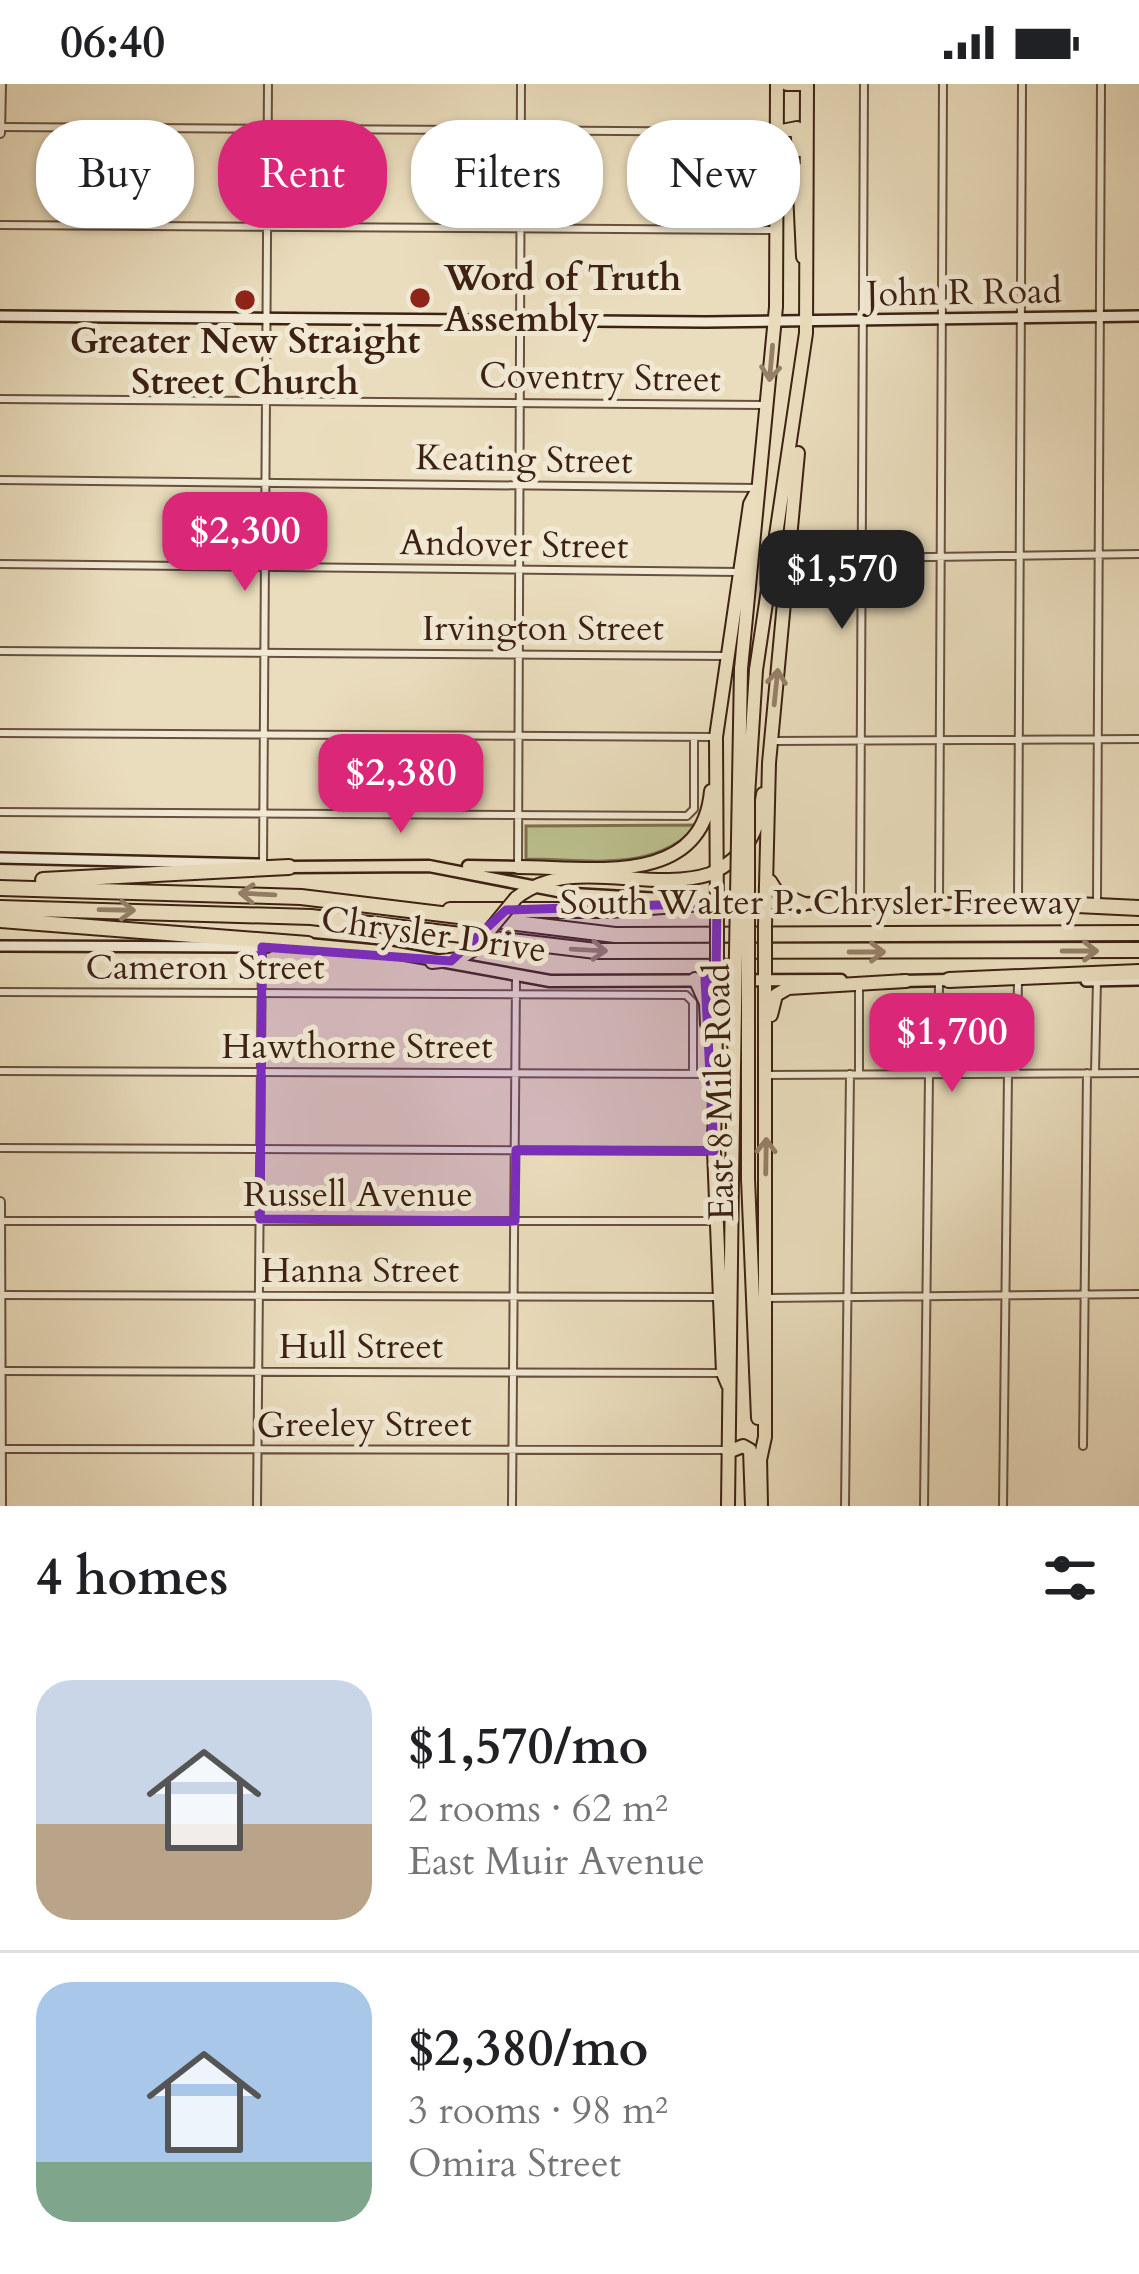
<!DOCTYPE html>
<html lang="en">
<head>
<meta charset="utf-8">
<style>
	body { margin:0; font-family:Cardo,serif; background:#f6f6f6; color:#202124; height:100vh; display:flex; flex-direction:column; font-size:45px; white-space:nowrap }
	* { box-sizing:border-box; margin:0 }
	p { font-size:39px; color:#757577 }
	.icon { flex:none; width:66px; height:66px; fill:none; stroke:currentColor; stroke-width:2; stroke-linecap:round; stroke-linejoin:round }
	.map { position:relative; height:1422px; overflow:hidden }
	.panel { display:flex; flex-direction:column; background:#fff; flex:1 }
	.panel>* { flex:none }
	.top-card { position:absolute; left:36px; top:36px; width:1068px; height:108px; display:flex; gap:24px }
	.price { position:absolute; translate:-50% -102px; padding:0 27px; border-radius:24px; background:#db2777; color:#fff; font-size:39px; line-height:78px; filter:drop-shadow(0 3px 6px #0008) }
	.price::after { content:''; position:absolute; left:50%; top:72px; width:36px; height:27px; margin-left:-18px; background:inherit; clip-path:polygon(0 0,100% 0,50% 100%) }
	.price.active { background:#222; color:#fff }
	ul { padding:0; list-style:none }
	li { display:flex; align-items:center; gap:36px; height:300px; padding:0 36px }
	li+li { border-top:3px solid #e0e0e0 }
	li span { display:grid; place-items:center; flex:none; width:336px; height:240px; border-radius:36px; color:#555 }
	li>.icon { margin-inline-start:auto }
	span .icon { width:144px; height:144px; fill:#fffc; stroke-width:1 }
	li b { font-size:51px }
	h2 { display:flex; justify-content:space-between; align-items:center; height:144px; padding:0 36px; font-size:51px }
	.pill { padding:0 42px; border-radius:48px; background:#fff; box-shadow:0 3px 9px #0004; font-size:42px; line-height:108px }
	.pill.active { background:#db2777; color:#fff }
	.status { display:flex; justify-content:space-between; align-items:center; height:84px; padding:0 60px; background:#fff; direction:ltr }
	.status svg { height:33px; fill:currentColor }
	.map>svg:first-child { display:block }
	.green { fill:#bbc08e; stroke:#7c7050; stroke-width:3 }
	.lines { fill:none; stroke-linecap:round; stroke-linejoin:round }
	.minor-casing { stroke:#68503d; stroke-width:10 }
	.tertiary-casing { stroke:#68503d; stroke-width:12 }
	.secondary-casing { stroke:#3d2112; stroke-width:14 }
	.primary-casing { stroke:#3d2112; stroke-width:15 }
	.trunk-casing { stroke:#3d2112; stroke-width:16 }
	.motorway-casing { stroke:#3d2112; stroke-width:18 }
	.minor { stroke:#f1e9d4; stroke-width:6 }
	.tertiary { stroke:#f1e9d4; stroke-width:8 }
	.secondary { stroke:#f1e9d4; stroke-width:9 }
	.primary { stroke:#eaddbd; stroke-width:10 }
	.trunk { stroke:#eaddbd; stroke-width:12 }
	.motorway { stroke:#eaddbd; stroke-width:14 }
	.trunk-bridge-casing { stroke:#3d2112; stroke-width:16; stroke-linecap:butt }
	.trunk-bridge { stroke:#eaddbd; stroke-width:12 }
	.oneway { stroke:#947f68 }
	.marked { fill:#7b2cbf; fill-opacity:0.2; stroke:#7b2cbf; stroke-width:9; stroke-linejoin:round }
	.poi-dot { fill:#8f2418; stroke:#f1e9d4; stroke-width:4.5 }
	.labels { text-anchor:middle; stroke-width:10; stroke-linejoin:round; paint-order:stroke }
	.poi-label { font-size:36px; font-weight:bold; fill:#3d2112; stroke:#f1e9d4; text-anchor:start }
	.street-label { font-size:36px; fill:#3d2112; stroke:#f1e9d4 }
</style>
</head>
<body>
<div class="status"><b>06:40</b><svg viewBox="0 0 49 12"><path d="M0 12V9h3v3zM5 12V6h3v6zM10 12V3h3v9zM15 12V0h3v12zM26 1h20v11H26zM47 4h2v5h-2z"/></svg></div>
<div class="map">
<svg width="1139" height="1422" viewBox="0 0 1139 1422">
	<rect width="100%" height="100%" fill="#eaddbd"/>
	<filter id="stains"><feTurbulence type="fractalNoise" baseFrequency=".00167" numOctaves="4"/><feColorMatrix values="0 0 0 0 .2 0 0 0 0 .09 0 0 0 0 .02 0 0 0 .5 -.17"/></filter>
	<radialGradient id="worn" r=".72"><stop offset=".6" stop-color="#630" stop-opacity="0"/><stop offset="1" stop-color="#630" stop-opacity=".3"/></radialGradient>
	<path class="green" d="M699,741C653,790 588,775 526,775V742Z"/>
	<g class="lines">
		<defs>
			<path id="minor" d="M1,43L774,48
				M0,141L776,146
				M0,315L764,321
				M0,396L758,404
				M790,475L1139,470
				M0,480L739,488
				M0,567L725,572
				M0,649L716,653
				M774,657L1139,655
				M0,728L687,732L694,725V653
				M263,780L268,0
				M518,783L521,0
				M1097,817L1101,0
				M860,820L864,0
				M939,820L943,0
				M1018,820L1022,0
				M0,908L686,911L693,918V990
				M0,987L714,990
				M938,989L939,897
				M1095,989L1097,896
				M859,990V901
				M1016,990L1018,897
				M765,991L1139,989
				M0,1064L714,1067
				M1,1137H717
				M0,1211L717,1213
				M767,1214L1139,1210
				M0,1287L722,1289
				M1083,1362L1087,989
				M0,1365L728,1366
				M257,1422L262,863
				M512,1422L516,894
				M845,1422L850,990
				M924,1422L929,990
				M1003,1422L1008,990"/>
			<path id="tertiary" d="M0,49L1,0
				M0,1118L1,1422"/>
			<path id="secondary" d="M0,232L706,238L1139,232
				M0,774L259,780
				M0,862L267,863
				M1086,897L1139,896"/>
			<path id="primary" d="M468,782L518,783
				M289,783L429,782L573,810L679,816
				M709,819L1056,820
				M308,860L391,868L550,897L841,896
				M902,897L949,896"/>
			<path id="trunk" d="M787,0H805
				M777,48L797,44L799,66
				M799,86L803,173
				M741,585L776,223L777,0
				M756,586L806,249L807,0
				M518,783C588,783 702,805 711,707
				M770,797L777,808L804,820
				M516,814C572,770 647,810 710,790C746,773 759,748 763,710
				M717,842L716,653L750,420L758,405
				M765,842L769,679L798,369
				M432,878L459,875L474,865
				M717,878L714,1067L723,1289L728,1301
				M695,895L706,919L707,940
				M771,931L776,911L788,904L906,897
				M748,1095L758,1334
				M728,1368L743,1362L750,1366L752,1422
				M760,1372L761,1422
				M760,1376L765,1353V883
				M728,1422L732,1096"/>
			<path id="motorway" d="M43,796L289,783
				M0,804L301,813L615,851L1139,849
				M1056,820L1139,824
				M0,824L311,833L596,867L1139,866
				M450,826H610L703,819
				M0,836L308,860
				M949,896L1139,888"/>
		</defs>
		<use href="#minor" class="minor-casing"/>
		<use href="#tertiary" class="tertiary-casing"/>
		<use href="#secondary" class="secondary-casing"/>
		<use href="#primary" class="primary-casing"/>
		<use href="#trunk" class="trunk-casing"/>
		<use href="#motorway" class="motorway-casing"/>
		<use href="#minor" class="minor"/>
		<use href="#tertiary" class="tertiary"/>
		<use href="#secondary" class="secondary"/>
		<use href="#primary" class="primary"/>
		<use href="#trunk" class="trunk"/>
		<use href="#motorway" class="motorway"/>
		<defs>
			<path id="trunk-bridge" d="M474,865L516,814
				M717,878V842
				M765,883V842
				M748,1095V712L756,586
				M732,1096L741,585"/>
		</defs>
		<use href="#trunk-bridge" class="trunk-bridge-casing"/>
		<use href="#trunk-bridge" class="trunk-bridge"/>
	</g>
	<defs><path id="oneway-shaft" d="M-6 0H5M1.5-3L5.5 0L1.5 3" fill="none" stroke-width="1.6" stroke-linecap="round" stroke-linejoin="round" transform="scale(3)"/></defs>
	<g class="oneway">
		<use href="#oneway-shaft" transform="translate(771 279) rotate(95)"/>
		<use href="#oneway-shaft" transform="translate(776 603) rotate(-84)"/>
		<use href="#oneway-shaft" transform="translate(257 810) rotate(-177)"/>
		<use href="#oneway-shaft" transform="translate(117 826) rotate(1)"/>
		<use href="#oneway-shaft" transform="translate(589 866) rotate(3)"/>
		<use href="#oneway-shaft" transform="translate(1080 867)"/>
		<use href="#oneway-shaft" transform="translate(867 868)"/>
		<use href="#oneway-shaft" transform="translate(766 1072) rotate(-89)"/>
	</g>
	<path class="marked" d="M717,819L716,895H705L714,1067L516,1066L515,1137L260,1135L262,863L451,877L506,826Z"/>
	<g class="poi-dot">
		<circle cx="420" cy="214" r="12"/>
		<circle cx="245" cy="216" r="12"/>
	</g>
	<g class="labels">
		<g class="poi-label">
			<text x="444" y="206">Word of Truth<tspan x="444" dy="41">Assembly</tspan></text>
			<text x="245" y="269" text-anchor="middle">Greater New Straight<tspan x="245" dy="41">Street Church</tspan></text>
		</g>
		<g class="street-label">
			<text transform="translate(964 207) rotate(-1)" y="13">John R Road</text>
			<text transform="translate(600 292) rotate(1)" y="13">Coventry Street</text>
			<text transform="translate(524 374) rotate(1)" y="13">Keating Street</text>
			<text transform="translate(514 459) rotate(1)" y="13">Andover Street</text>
			<text x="543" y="556">Irvington Street</text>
			<text x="821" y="830">South Walter P. Chrysler Freeway</text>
			<text transform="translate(434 849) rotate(8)" y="13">Chrysler Drive</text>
			<text x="205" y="895">Cameron Street</text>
			<text x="357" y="974">Hawthorne Street</text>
			<text transform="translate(718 1008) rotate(-91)" y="13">East 8 Mile Road</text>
			<text x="358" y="1122">Russell Avenue</text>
			<text x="360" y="1198">Hanna Street</text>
			<text x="361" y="1274">Hull Street</text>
			<text x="364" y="1352">Greeley Street</text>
		</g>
	</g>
	<rect width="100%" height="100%" filter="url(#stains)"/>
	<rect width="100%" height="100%" fill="url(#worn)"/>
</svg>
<b class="price" style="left:245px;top:510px">$2,300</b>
<b class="price active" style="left:842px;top:548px">$1,570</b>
<b class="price" style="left:401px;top:752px">$2,380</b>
<b class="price" style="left:952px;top:1011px">$1,700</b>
<div class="top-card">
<a class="pill">Buy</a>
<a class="pill active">Rent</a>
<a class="pill">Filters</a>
<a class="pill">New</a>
</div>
</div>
<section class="panel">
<h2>4 homes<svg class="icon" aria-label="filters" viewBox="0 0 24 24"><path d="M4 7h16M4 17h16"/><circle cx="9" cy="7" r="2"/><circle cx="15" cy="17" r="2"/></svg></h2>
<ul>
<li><span style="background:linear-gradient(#c9d6e8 60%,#b9a48a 0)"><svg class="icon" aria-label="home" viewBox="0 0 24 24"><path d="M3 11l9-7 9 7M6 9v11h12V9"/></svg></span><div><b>$1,570/mo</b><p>2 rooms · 62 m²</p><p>East Muir Avenue</p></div></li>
<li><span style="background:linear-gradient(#a9c7e8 75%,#7fa58c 0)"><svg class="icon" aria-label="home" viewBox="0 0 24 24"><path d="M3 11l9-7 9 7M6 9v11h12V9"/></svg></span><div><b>$2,380/mo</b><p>3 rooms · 98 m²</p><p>Omira Street</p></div></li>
</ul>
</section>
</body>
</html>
